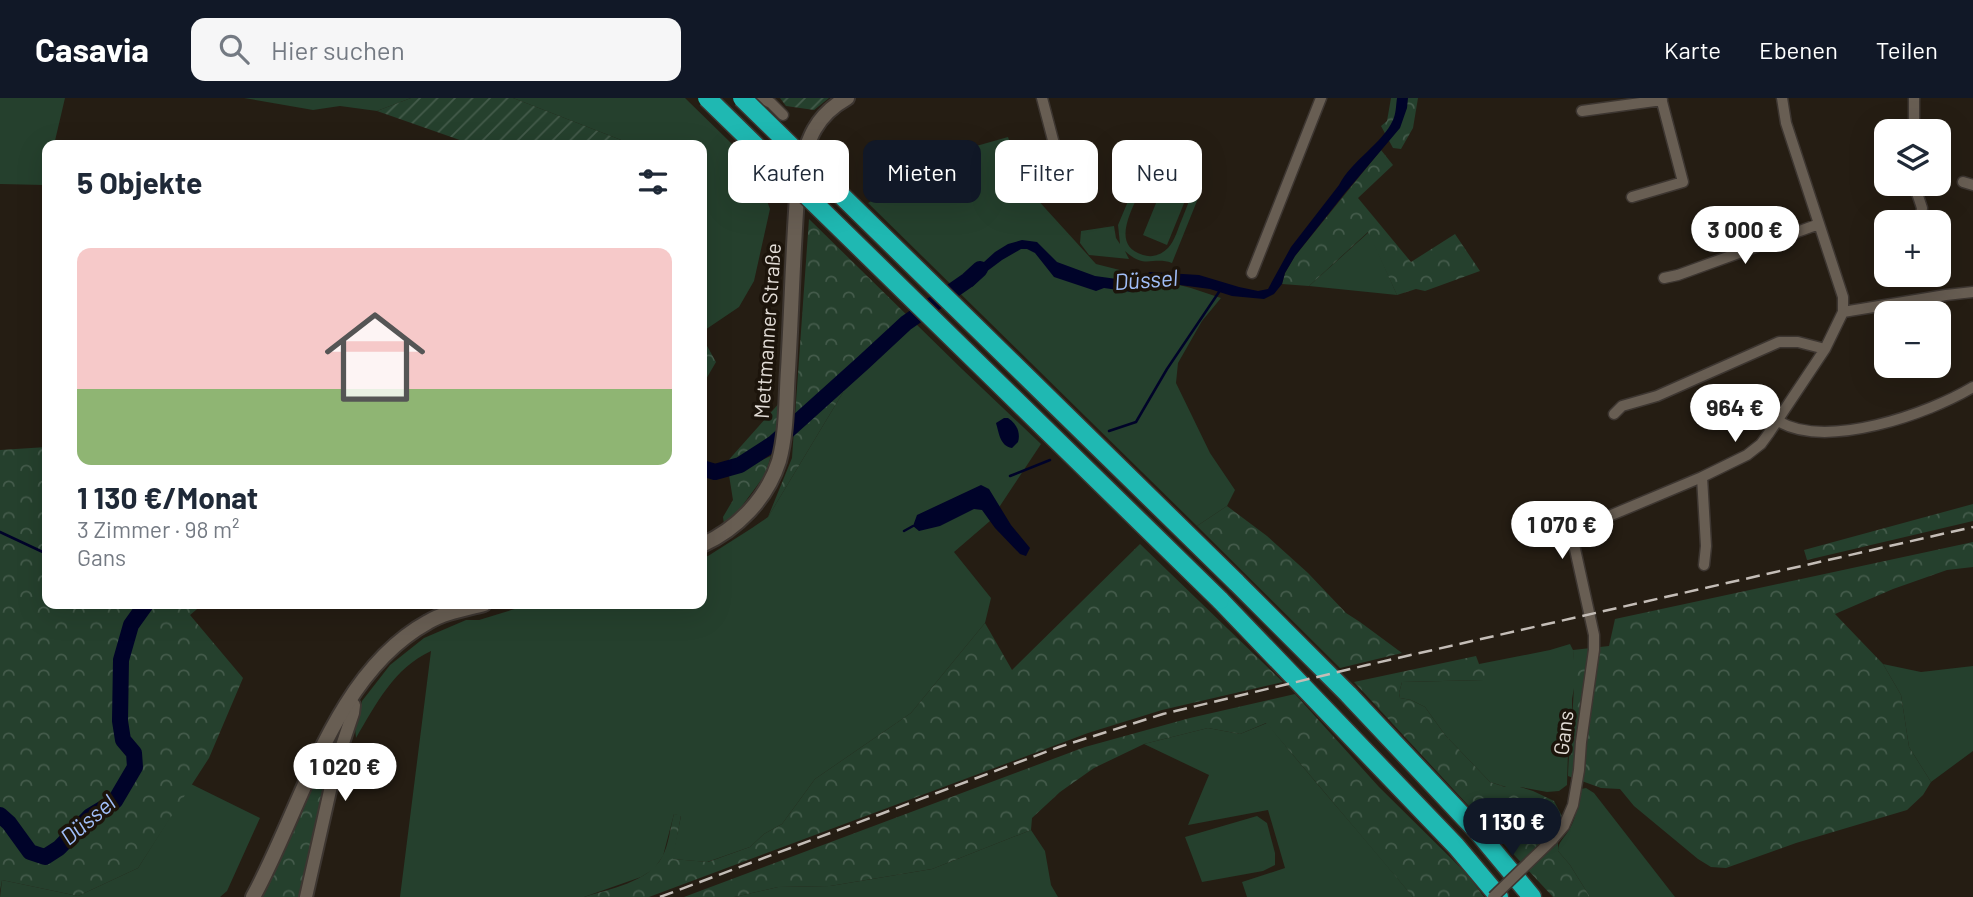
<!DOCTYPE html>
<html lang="de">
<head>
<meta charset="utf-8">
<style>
	body { margin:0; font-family:Barlow,sans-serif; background:#f6f6f7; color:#1f2937; height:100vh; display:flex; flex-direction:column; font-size:26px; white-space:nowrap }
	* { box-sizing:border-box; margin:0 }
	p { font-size:23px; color:#747a83 }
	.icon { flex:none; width:38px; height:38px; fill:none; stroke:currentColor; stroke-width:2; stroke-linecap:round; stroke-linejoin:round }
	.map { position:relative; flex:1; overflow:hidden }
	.side { position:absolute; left:42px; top:42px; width:665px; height:469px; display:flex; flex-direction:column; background:#fff; border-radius:14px; box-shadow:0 7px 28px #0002 }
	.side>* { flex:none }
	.top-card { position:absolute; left:728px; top:42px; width:665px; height:63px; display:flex; gap:14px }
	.buttons { position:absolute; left:1874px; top:21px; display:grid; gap:14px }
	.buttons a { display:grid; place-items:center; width:77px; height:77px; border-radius:14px; background:#fff; box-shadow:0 7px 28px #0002; font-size:35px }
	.price { position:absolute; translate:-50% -60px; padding:0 16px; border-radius:24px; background:#fff; color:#222; font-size:23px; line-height:46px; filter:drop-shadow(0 2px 4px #0008) }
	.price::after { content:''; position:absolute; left:50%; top:42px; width:21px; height:16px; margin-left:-10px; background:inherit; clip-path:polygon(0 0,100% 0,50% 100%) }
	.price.selected { background:#111827; color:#fff }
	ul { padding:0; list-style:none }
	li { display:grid; align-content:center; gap:14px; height:371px; padding:0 35px }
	li span { display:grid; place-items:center; height:217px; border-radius:14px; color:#555 }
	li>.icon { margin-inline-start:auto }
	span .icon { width:126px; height:126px; fill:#fffc; stroke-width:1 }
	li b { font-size:30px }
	h2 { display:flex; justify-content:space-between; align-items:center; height:84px; padding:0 35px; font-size:30px }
	.tag { padding:0 24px; border-radius:14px; background:#fff; box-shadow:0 7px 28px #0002; font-size:24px; line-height:63px }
	.tag.selected { background:#111827; color:#fff }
	header { display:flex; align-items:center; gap:42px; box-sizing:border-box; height:98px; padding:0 35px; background:#111827; color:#fff }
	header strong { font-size:33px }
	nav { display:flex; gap:38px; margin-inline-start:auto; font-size:24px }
	.search { width:490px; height:63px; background:#f6f6f7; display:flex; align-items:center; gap:18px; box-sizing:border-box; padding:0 24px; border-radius:14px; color:#747a83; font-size:26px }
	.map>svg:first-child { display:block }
	.green { fill:#25402d; fill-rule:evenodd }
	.forest { fill:url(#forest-crowns) }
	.garden { fill:url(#garden-furrows) }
	.water { fill:#000329 }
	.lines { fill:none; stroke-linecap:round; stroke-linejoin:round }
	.stream { stroke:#000329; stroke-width:2.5 }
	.river { stroke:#000329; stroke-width:16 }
	.minor-casing { stroke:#3d3631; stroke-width:13 }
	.tertiary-casing { stroke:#3d3631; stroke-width:16 }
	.secondary-casing { stroke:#3d3631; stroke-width:18 }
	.motorway-casing { stroke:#3d3631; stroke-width:21 }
	.minor { stroke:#685e53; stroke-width:10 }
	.tertiary { stroke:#685e53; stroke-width:12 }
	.secondary { stroke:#685e53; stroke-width:14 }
	.motorway { stroke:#1fb8b2; stroke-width:18 }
	.rail { stroke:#c4bdb7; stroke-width:2.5; stroke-dasharray:14 7; stroke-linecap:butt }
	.minor-bridge-casing { stroke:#3d3631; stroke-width:13; stroke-linecap:butt }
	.motorway-bridge-casing { stroke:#3d3631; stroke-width:21; stroke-linecap:butt }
	.minor-bridge { stroke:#685e53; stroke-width:10 }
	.motorway-bridge { stroke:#1fb8b2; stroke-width:18 }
	.labels { text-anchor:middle; stroke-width:7; stroke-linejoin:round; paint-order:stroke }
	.street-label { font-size:21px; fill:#e3ddd7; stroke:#1c140b }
	.water-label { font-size:23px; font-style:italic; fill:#a1bef8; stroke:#1c140b }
</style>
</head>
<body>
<header>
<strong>Casavia</strong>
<div class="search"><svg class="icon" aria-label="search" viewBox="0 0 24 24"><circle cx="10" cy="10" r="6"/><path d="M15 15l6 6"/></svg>Hier suchen</div>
<nav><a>Karte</a><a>Ebenen</a><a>Teilen</a></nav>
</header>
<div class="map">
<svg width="1973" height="799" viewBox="0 0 1973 799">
	<defs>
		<pattern id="forest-crowns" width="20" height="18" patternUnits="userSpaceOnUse" patternTransform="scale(1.75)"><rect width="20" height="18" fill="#25402d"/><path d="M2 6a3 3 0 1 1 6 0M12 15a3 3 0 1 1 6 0" fill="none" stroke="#445b4b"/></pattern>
		<pattern id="garden-furrows" width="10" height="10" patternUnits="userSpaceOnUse" patternTransform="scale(1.75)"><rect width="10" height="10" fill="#25402d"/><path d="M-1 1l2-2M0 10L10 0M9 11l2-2" fill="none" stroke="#445b4b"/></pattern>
	</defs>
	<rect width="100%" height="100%" fill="#251d13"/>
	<path class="green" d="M0,0H65L54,47H47V75L44,87L0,86Z
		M244,0H411L377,13L340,8L313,12Z
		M513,0H685L777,90L766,100L770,111L754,183L739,209L702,234V47H634Z
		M1008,39L1025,88L1096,166L1191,190L1221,200L1202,223L1178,265L1176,285L1210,355L1235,392L1227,408L1197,428L868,105L879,98L950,71L948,56Z
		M1168,53C1191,54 1204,70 1201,93L1172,165C1152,158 1145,172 1125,153L1129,161L1089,157L1080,145L1081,133L1114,128L1116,140L1120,146L1118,127L1142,70L1153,57ZM1166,60C1209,58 1191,99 1182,121C1178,130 1175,143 1168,150C1161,157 1152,160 1143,157C1112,148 1130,116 1138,97C1142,87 1145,75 1152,67C1156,63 1160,62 1166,60Z
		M1163,88L1187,98L1167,147L1143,137Z
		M1369,134L1397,197L1309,188Z
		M914,224L962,271L1041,346L990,423L954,454L991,500L985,525L911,615L815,681L782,726L764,736L750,749L707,764L672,761L681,718L674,716L663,758L654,771L641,779L584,799H400L431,553C394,570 376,606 356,640L355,630L362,603L390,567L424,540L466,522H479L531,506H702V459L708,458L752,430L768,419L845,291Z
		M1570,546L1573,552L1576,580L1572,601V636L1568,654L1567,687L1559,693L1547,694L1520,689H1506L1490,684L1445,637L1425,609L1411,602L1400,600L1399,595L1402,584L1483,582L1479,566L1550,552Z
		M1883,566L1921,574L1973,568V653L1931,684L1909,649L1901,597Z
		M1267,625C1314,684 1365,740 1413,799H1247L1242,784L1285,770L1268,712L1188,727L1209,677L1144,646L1208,630L1240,636Z
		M191,686L260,720L227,793L220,799H0L2,782L78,798L138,770Z
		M1586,690L1594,695L1675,799H1590L1570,767L1558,753C1558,744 1564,740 1569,732C1577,719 1577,706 1581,691Z
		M1257,718L1267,725L1275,755V767L1263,773L1202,784L1185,739Z
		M1031,732L1045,753L1051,787L1058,799H734L778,789L830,788L932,771Z"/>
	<path class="forest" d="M1391,0H1418L1413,30L1401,51L1393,50L1381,28L1387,23Z
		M1381,52L1393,67L1358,100L1411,164L1455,136L1480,173L1425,193L1416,191L1397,197L1368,134L1309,188L1282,186L1285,175L1295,158Z
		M809,121L914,224L845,291L768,419L792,360Z
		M702,239L716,264L702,288Z
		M781,303L777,336L733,364L726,365Z
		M47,349V506H203L190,517L243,580L209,660L138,770L78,798L2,782L0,793V352Z
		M771,358L765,377L739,412L724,426L723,419L733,402L729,377Z
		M1973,406V423L1807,462L1804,452Z
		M1227,408L1267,438L1308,475L1346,515L1360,524L1402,555L1340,570L1197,428Z
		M1973,444V469L1947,472L1893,491L1835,516L1883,566L1901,597L1909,649L1931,684L1923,697L1907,712L1796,745L1726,770L1711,769L1698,761L1634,708L1620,691L1601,690L1568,678C1569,636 1577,595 1573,552L1609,548L1615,521Z
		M1140,446L1283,584L1162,612L1088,635L649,799H584C609,791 649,784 662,759C669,747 670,730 674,716L681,717L673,761L708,764L750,749L764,736L782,726L815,681L911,615L985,525L1012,572Z
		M1476,558L1479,566L1486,574L1483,582L1402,584L1399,595L1400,600L1411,602L1425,609L1445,637L1490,684L1505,689H1520L1533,693L1554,703L1563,720L1553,735L1558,746V753L1570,767L1590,799H1553L1354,584Z
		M1295,596L1379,689L1468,777L1484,799H1413L1266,625L1240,636L1208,630L1144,646L1094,670L1060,694L1032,720L1031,732L932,771L830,788L778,789L734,799H684L1085,649L1190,620Z
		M343,622L312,741L299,799H261L298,724L319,673Z"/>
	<path class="garden" d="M411,0H513L634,47H474L377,13Z
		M780,0H829L814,12L786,8Z"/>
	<path class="water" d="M1397,0H1408L1407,10L1400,30L1345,95L1295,158L1285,175L1282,186L1274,196L1264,201L1232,198L1210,191L1180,187L1166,182L1137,189L1132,194L1104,190L1096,193L1054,179L1035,155L1027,151H1021L1002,162L986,174L972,189L963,183L995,154L1008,146L1022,142L1037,144L1057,164L1095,178L1124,182H1134L1150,174L1199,177L1239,189L1258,193L1268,191L1291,149L1339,87C1352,62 1382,46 1393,22C1396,16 1396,7 1397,0Z
		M1004,320H1008C1016,325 1021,334 1018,344L1012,350C1000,348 999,335 996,325Z
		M981,387L989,391L1011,427L1030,450L1026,458L1020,456L995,430L982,412L974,411L940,428L919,433L913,428L917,417Z"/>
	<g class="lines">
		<path class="stream" d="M1109,333L1136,324L1167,271L1221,191
			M1010,378L1050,362
			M904,433L913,428
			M0,434L47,456
			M143,506L145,507"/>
		<path class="river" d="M702,370L715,374L740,367L774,345L864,264L906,225L968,182L980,171
			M0,717L9,725L30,754L45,759L59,750L90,718L115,703L135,669L134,655L123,642L120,623L121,562L131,527L146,506"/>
		<defs>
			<path id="minor" d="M761,0L771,5L783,17
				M1042,0L1059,65
				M1914,0V33
				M1582,13L1662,2
				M1963,84L1973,87
				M1914,86L1922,110L1920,124
				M778,87L784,90L797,92
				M1632,99L1683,84L1661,0
				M1252,175L1321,0
				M1664,180L1678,177L1819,126
				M1843,214L1946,197L1973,194
				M1614,316L1622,308L1657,298L1779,244H1798L1825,251
				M1778,323C1826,352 1928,316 1973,289
				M1702,379L1706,448L1704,467
				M1542,436L1568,434L1578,431L1702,379L1747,357L1761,346L1769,335L1825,251L1843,214V199L1786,25L1782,0
				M1552,742L1564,728L1573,707L1579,672L1581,644L1594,552V537L1571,433"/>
			<path id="tertiary" d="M306,799L336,666L353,615L354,607L349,603"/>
			<path id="secondary" d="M702,447C737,431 767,401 779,363C787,334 786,301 788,272C792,207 793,139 799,74C808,41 815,18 847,0
				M253,799C302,710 333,576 428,524C445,514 465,511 484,506"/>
			<path id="motorway" d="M1236,484L1348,596L1477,733L1532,799
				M1220,502L1456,748L1499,799"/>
		</defs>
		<use href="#minor" class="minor-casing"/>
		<use href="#tertiary" class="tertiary-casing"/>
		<use href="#secondary" class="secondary-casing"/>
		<use href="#motorway" class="motorway-casing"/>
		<use href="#minor" class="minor"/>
		<use href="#tertiary" class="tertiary"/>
		<use href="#secondary" class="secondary"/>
		<use href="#motorway" class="motorway"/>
		<path class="rail" d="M660,799L1059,649L1163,616L1367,567L1973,429"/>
		<defs>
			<path id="minor-bridge" d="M1493,799L1552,742"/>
			<path id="motorway-bridge" d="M707,0L1220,502
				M742,0L1236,484"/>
		</defs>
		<use href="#minor-bridge" class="minor-bridge-casing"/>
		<use href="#motorway-bridge" class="motorway-bridge-casing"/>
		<use href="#minor-bridge" class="minor-bridge"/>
		<use href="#motorway-bridge" class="motorway-bridge"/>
	</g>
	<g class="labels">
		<g class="street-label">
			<text transform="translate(768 233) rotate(-86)" y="7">Mettmanner Straße</text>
			<text transform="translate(1564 635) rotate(-83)" y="7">Gans</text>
		</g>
		<g class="water-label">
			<text transform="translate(1146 182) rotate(-4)" y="8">Düssel</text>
			<text transform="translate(88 722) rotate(-40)" y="8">Düssel</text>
		</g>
	</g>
</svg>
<div class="buttons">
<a><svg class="icon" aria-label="layers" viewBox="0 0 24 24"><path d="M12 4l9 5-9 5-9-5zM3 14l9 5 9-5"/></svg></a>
<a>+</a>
<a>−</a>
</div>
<b class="price" style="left:1745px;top:168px">3 000 €</b>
<b class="price" style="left:1735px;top:346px">964 €</b>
<b class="price" style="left:1562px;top:463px">1 070 €</b>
<b class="price" style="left:345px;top:705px">1 020 €</b>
<b class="price selected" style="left:1512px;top:760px">1 130 €</b>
<div class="top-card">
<a class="tag">Kaufen</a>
<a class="tag selected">Mieten</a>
<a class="tag">Filter</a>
<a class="tag">Neu</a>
</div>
<section class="side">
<h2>5 Objekte<svg class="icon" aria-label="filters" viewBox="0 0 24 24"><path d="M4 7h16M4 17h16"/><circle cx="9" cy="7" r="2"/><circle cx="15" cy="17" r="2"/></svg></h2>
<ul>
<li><span style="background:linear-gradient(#f6c9c9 65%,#8fb573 0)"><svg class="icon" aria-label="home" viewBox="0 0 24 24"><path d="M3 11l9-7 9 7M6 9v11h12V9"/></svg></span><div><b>1 130 €/Monat</b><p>3 Zimmer · 98 m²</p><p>Gans</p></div></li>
</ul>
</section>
</div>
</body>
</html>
